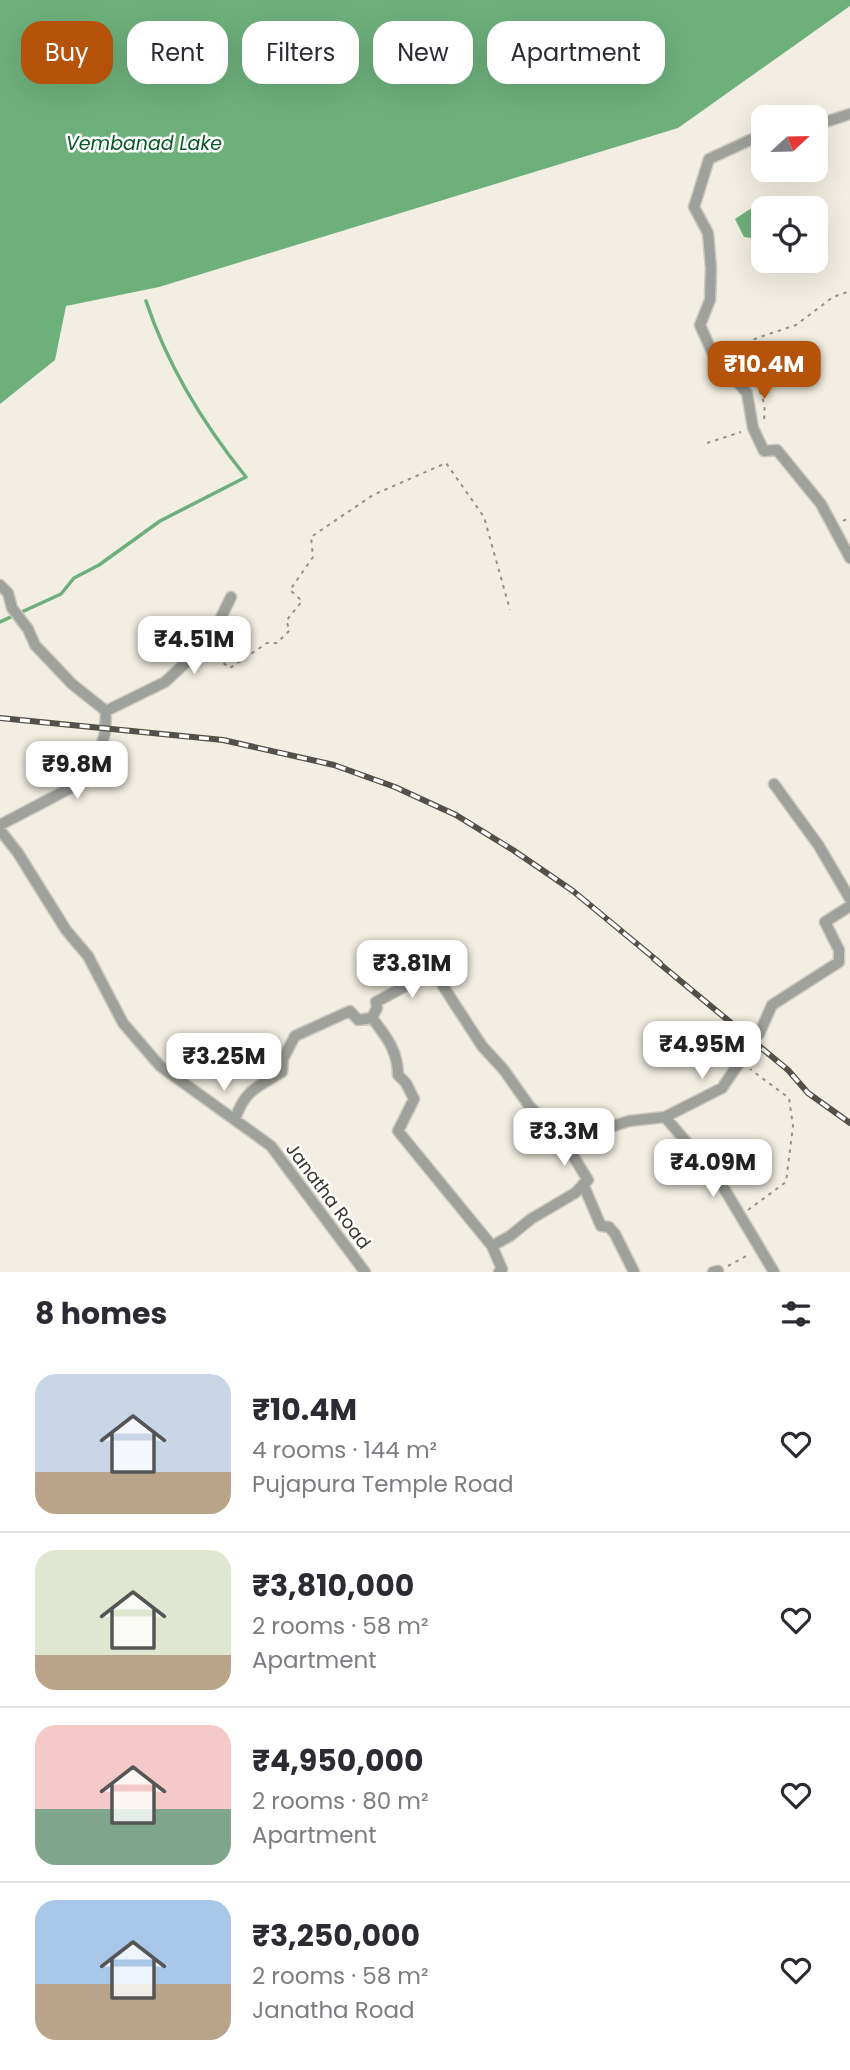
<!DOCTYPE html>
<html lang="en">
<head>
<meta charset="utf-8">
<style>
	body { margin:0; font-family:Poppins,sans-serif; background:#f2f2f3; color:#2b2b33; height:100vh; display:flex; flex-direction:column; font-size:26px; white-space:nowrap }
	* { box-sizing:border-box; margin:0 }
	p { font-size:23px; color:#7c7c81 }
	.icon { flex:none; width:38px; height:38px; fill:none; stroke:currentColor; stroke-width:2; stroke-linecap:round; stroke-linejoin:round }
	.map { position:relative; height:1272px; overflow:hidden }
	.side { display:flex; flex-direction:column; background:#fff; flex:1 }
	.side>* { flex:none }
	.guide { position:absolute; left:21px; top:21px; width:808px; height:63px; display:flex; gap:14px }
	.needle { width:46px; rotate:68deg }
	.controls { position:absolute; left:751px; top:105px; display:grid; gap:14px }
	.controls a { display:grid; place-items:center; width:77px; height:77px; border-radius:14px; background:#fff; box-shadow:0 7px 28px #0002; font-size:35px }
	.price { position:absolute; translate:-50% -60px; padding:0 16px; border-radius:14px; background:#fff; color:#222; font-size:23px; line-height:46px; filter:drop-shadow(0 2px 4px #0008) }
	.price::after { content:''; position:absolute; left:50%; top:42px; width:21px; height:16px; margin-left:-10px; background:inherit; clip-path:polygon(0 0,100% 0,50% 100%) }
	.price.on { background:#b45309; color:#fff }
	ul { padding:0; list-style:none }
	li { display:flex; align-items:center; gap:21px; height:175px; padding:0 35px }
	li+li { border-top:2px solid #e1e1e2 }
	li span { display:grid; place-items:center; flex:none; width:196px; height:140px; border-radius:21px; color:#555 }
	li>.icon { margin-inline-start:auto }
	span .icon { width:84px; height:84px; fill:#fffc; stroke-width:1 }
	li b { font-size:30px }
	h2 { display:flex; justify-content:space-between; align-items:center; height:84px; padding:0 35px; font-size:30px }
	.pill { padding:0 24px; border-radius:21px; background:#fff; box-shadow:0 7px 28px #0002; font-size:24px; line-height:63px }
	.pill.on { background:#b45309; color:#fff }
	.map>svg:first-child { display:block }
	.water { fill:#6eb07c }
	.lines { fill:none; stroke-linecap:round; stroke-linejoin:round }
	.stream { stroke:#6eb07c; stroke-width:3.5 }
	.minor-tunnel { stroke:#cdc9be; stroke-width:10; stroke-dasharray:10 5; stroke-linecap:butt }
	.minor-casing { stroke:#cdc9be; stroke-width:13 }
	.path { stroke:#949188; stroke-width:2; stroke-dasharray:3.5 5; stroke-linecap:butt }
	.minor { stroke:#9fa19c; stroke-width:10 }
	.rail-casing { stroke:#525049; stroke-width:6 }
	.rail { stroke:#fff; stroke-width:3.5; stroke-dasharray:10; stroke-linecap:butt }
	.labels { text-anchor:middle; stroke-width:5; stroke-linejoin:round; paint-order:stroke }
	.street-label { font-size:18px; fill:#383631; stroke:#fff }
	.water-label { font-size:19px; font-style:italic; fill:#085726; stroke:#fff }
</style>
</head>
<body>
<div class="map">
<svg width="850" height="1272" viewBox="0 0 850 1272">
	<rect width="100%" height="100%" fill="#f2eee1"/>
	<path class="water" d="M0,0H850V6L678,128L159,287L66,306L55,360L0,404Z
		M765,199L770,208H763V240L755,244L751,238L744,237L735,219Z"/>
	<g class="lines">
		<path class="stream" d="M0,622L61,594L74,578L99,565L160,521L246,477C204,425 167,364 146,301"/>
		<path class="minor-tunnel" d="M746,1053L759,1034"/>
		<defs>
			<path id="minor" d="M816,125L850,114
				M763,134L709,159L694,207L708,233L711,268L710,300L700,325L713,354L747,393L753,428L764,451L777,450L821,504L850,558
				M0,585L8,593L12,608L28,629L35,645L72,684L106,711
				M774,784L819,846L850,899
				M0,825L80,783L97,760L105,733L106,711L165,682L210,640L231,597
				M0,830L18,853L66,930L88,956L123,1023L160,1066L271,1146L365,1272
				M423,948L443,986L482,1046L504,1070L530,1107L555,1128L567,1146
				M372,1018L377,1008L376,1002L411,983L432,966
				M759,1034L772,1005L839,962V950L825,922L850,906
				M665,1117L719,1180L774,1272
				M235,1119C245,1090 257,1087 282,1072L283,1059L295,1036L350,1011L358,1020L372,1018C386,1036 398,1051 398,1075L406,1083L414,1099L398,1131L492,1246
				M583,1184L601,1226L609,1227L615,1234L634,1272
				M499,1272L502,1269L492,1246L510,1236L531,1219L575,1193L588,1180L567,1146L601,1130L629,1121L665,1117L722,1088L746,1053
				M713,1272L718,1271"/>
		</defs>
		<use href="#minor" class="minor-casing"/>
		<path class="path" d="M764,419C769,393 746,371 732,351L757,338L796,325L833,297L850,291
			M707,443L741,432
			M843,521L850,517
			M215,651L214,656L230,668L267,643H277L290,630L286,621L302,601L290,590L313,557L311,537L373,495L446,463L484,517L510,610
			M748,1210L786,1182L793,1126L789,1098L750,1069
			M728,1266L750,1254"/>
		<use href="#minor" class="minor"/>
		<defs>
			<path id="rail" d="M0,718L223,740L334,765L395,787L456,815L513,850L573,891L660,963L573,891
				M654,959L788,1070L808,1093L850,1123"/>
		</defs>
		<use href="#rail" class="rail-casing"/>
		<use href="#rail" class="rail"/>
	</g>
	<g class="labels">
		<g class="street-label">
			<text transform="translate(328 1196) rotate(53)" y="6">Janatha Road</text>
		</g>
		<g class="water-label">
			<text x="144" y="150">Vembanad Lake</text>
		</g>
	</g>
</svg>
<div class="controls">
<a><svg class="needle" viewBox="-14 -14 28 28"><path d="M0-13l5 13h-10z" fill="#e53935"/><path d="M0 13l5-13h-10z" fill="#7c7c81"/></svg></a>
<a><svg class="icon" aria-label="locate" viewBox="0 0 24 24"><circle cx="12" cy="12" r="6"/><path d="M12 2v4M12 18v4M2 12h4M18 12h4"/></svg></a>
</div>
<b class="price on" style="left:764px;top:401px">₹10.4M</b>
<b class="price" style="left:194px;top:676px">₹4.51M</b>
<b class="price" style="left:77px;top:801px">₹9.8M</b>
<b class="price" style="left:412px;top:1000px">₹3.81M</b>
<b class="price" style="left:702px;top:1081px">₹4.95M</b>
<b class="price" style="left:224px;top:1093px">₹3.25M</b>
<b class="price" style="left:564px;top:1168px">₹3.3M</b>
<b class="price" style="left:713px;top:1199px">₹4.09M</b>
<div class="guide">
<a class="pill on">Buy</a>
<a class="pill">Rent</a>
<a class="pill">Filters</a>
<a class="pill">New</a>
<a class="pill">Apartment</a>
</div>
</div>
<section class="side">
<h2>8 homes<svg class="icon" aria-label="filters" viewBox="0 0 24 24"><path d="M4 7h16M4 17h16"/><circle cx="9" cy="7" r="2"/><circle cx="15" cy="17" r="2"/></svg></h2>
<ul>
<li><span style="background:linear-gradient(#c9d6e8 70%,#b9a48a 0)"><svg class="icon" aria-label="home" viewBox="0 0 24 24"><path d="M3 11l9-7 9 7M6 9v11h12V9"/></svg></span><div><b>₹10.4M</b><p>4 rooms · 144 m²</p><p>Pujapura Temple Road</p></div><svg class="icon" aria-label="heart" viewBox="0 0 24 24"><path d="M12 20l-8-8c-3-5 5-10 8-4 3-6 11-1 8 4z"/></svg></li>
<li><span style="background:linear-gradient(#dfe7d0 75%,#b9a48a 0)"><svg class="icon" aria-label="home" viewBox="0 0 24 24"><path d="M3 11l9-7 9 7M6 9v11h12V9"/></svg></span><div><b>₹3,810,000</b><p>2 rooms · 58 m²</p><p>Apartment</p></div><svg class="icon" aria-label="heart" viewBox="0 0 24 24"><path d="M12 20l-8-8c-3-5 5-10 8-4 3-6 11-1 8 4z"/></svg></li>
<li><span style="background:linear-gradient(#f6c9c9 60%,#7fa58c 0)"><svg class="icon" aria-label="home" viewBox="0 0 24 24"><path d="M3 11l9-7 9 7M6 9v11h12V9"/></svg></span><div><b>₹4,950,000</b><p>2 rooms · 80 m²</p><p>Apartment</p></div><svg class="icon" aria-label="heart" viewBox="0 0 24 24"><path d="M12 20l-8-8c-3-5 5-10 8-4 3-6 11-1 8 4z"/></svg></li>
<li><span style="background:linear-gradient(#a9c7e8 60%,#b9a48a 0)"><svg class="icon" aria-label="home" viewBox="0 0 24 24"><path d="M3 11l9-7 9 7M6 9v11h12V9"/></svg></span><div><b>₹3,250,000</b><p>2 rooms · 58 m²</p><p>Janatha Road</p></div><svg class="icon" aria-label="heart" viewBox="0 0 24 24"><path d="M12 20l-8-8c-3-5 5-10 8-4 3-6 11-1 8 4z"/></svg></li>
</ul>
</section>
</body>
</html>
